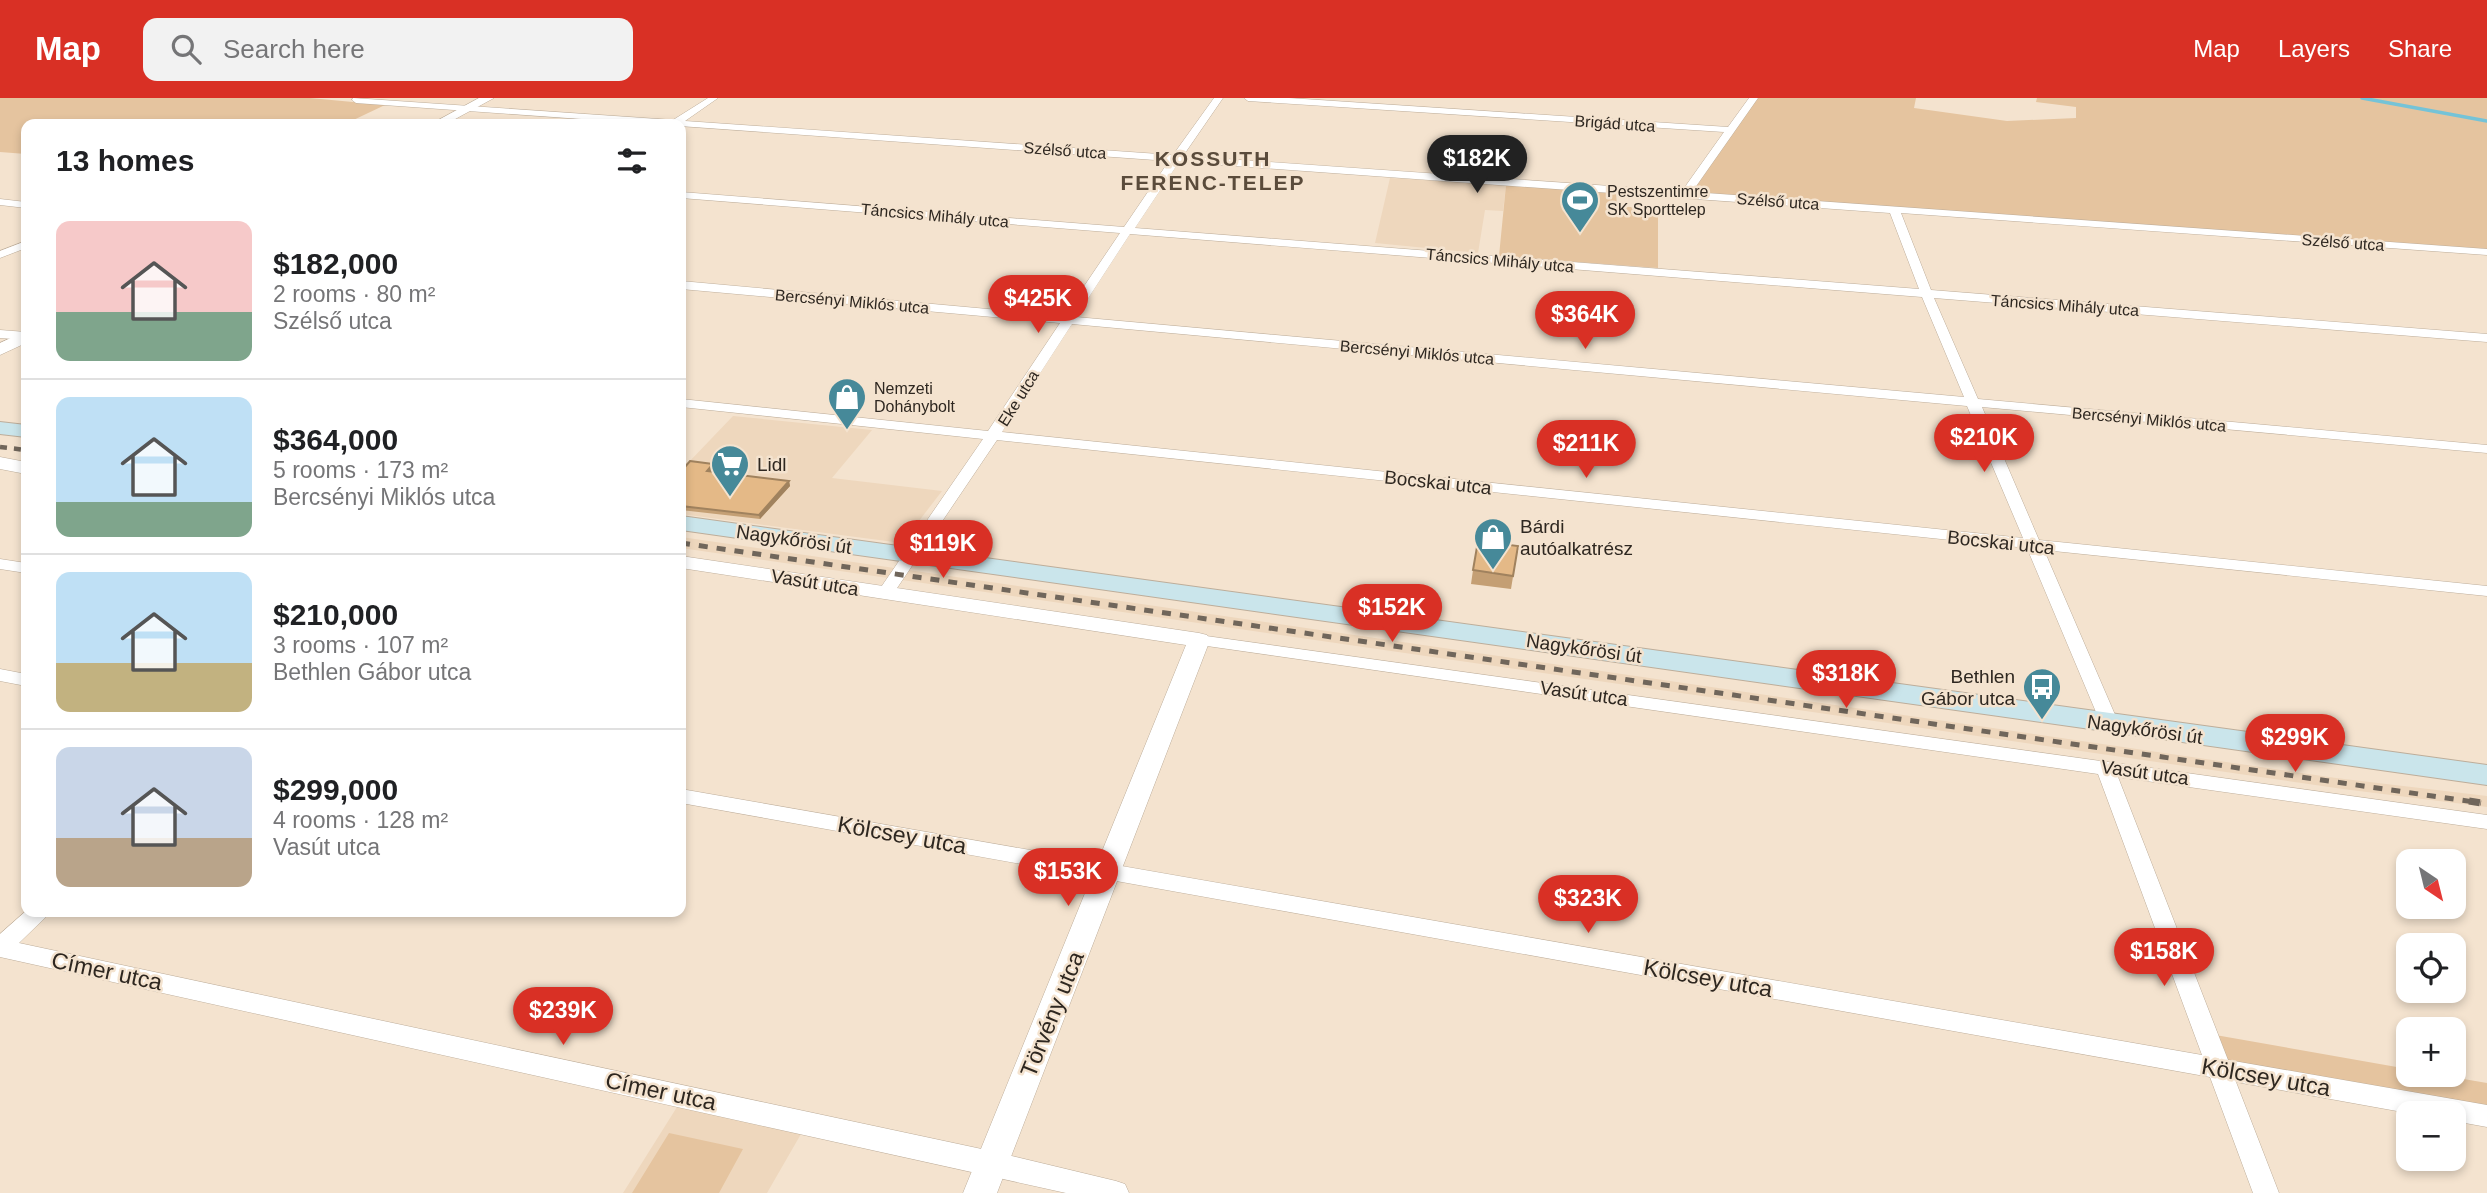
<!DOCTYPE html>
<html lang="en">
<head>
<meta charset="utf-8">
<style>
	body { margin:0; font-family:Arial,sans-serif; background:#f2f2f2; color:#202124; height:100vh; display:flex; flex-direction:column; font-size:26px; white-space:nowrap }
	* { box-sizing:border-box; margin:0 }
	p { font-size:23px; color:#757577 }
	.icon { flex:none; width:38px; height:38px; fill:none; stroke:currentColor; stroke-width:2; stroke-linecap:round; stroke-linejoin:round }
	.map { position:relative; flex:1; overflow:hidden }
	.drawer { position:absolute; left:21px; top:21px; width:665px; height:798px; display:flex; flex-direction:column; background:#fff; border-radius:14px; box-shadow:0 4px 10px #0003 }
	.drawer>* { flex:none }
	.needle { width:46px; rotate:145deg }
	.controls { position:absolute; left:2396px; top:751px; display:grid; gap:14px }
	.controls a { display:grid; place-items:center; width:70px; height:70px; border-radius:14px; background:#fff; box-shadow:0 4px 10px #0003; font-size:35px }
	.price { position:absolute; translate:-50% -60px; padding:0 16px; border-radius:24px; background:#d93025; color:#fff; font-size:23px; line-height:46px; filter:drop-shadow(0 2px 4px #0008) }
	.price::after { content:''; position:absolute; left:50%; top:42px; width:21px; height:16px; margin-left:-10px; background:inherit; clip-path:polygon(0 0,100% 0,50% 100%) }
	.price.on { background:#222; color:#fff }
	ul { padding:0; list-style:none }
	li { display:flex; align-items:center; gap:21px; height:175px; padding:0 35px }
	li+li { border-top:2px solid #e0e0e0 }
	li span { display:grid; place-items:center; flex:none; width:196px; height:140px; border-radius:14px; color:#555 }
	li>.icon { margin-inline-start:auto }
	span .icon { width:84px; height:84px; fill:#fffc; stroke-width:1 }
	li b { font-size:30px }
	h2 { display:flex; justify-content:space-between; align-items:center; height:84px; padding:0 35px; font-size:30px }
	header { display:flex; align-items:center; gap:42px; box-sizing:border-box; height:98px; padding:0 35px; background:#d93025; color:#fff }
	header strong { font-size:33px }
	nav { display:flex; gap:38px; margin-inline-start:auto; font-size:24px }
	.search { width:490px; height:63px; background:#f2f2f2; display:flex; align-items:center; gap:18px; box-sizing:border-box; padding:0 24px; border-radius:14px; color:#757577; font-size:26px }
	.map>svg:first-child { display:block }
	.built { fill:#eed7bd }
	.green { fill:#e5c49f }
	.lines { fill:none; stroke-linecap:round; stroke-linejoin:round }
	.stream { stroke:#75c3d7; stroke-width:3.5 }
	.minor-casing { stroke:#bdad9a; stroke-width:1 }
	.tertiary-casing { stroke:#bdad9a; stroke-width:1 }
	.secondary-casing { stroke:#bdad9a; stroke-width:2 }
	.minor { fill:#fff; fill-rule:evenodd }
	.tertiary { fill:#fff; fill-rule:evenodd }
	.secondary { fill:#cae5eb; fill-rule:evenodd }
	.rail-far2 { stroke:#70665b; stroke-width:4.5; stroke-dasharray:7 7; stroke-linecap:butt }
	.rail-far1 { stroke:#70665b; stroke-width:5; stroke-dasharray:9 9; stroke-linecap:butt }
	.rail { stroke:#70665b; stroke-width:7; stroke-dasharray:11 11; stroke-linecap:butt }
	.wall { fill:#c49f74 }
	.shaded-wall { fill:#a0825e }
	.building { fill:#e4b987; stroke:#a0825e; stroke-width:2 }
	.labels { text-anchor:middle; stroke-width:5; stroke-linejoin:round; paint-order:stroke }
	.far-street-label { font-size:16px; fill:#2e2720; stroke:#f4e3cf }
	.far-poi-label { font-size:16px; fill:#2e2720; stroke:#f4e3cf; text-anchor:start }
	.poi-label { font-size:19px; fill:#2e2720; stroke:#f4e3cf; text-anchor:start }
	.street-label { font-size:19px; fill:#2e2720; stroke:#f4e3cf }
	.far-district-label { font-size:21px; font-weight:bold; letter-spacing:2px; fill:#5a4b3b; stroke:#f4e3cf }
	.near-street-label { font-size:23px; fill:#2e2720; stroke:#f4e3cf }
</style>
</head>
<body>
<header>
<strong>Map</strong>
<div class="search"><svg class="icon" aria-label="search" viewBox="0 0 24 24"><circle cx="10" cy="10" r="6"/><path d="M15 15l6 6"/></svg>Search here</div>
<nav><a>Map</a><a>Layers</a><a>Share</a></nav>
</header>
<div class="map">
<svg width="2487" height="1095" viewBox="0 0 2487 1095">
	<rect width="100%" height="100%" fill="#f4e3cf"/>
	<path class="built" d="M1390,80L1506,87L1503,113L1485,112L1478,155L1375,145Z
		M1016,188L1077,193L1060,217L998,211Z
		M733,318L872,332L832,380L942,393L902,445L681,416V364L688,365Z
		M681,439L2336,680L2487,698V709L2343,691L681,450Z
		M677,1009L801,1036L767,1095H623Z"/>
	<path class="green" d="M0,0H310L385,7L345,26H26V56L0,54Z
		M1749,0H1916L1914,10L2007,23L2076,20V9L2036,4L2037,0H2487V155L1676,99L1708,60Z
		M1506,87L1616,94L1617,108L1658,111V170L1499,158Z
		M2204,935L2408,971V976L2440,977L2487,985V1018L2219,971Z
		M669,1035L743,1051L719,1095H632Z"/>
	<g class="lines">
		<path class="stream" d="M2362,0L2487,23"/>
		<defs>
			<path id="minor" d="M353,0L673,22L708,0H718L685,23L1173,57L1214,0H1223L1183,58L1682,93L1724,34L1248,3L1244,0H1289L1728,29L1749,0H1758L1692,94L2487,151V157L1901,115L1931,192L2487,236V244L1934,200L1978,301L2487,347V355L1982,309L2039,442L2487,488V498L2044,452L2119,626L2110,632L2101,626L2027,450L997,342L891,499L885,500L877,495L983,341L681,309V301L988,333L1060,225L681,191V183L1064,218L1120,135L681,100V94L1124,129L1169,63L356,5L352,2ZM1179,64L1890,115L1919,191L1135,130ZM1130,136L1922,199L1964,299L1076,219ZM1072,226L1967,308L2023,440L1002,334Z
				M0,101L26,104V110L0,107Z
				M26,143V150L0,160V153Z
				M0,232L26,234V242L0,240Z
				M0,461L26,465V475L0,471Z
				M1199,537L2487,717V731L2118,679L2228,962L2487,1007V1029L2454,1023V1015H2408L2236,984L2279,1095H2253L2210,979L681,705V691L2202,957L2098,676L1193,546L1190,542L1193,538Z
				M0,571L26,576V588L0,583Z
				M26,813L51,814L19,845L991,1053L1116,1083L1125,1086L1129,1095H1066L0,859V836Z"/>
			<path id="tertiary" d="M479,0H494L446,26H431Z
				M26,233V245L0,257V245Z
				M0,359L26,364V376L0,371Z
				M681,458L1199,535L1207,537L1210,542L997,1095H963L1186,547L681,470Z"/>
			<path id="secondary" d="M0,324L26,327V339L0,336Z
				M681,418L2487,667V687L681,432Z"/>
		</defs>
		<use href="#minor" class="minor-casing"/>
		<use href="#tertiary" class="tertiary-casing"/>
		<use href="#secondary" class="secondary-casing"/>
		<use href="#minor" class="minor"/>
		<use href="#tertiary" class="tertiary"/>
		<use href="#secondary" class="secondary"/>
		<path class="rail-far2" d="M0,349L26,352"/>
		<path class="rail-far1" d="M681,445L2481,705"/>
		<path class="rail" d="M2469,703L2487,706"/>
	</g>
	<path class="wall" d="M681,369L714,371L711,374L789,383L790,388L760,421L681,412Z
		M1518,448L1511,491L1471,486L1473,472Z"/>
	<path class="shaded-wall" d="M713,366L714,371L708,377L707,373Z
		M789,383L790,388L760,421L759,417Z"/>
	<path class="building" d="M690,363L713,366L707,373L789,383L759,417L681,408V369L684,370Z
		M1478,443L1518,448L1513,478L1473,472Z"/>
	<defs>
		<symbol id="stadium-pin" viewBox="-11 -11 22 30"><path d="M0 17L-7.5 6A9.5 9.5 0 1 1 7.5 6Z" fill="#468999" stroke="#f4e3cf"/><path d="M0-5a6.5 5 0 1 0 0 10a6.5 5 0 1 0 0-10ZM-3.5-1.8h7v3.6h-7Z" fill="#fff"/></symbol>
		<symbol id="shop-pin" viewBox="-11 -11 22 30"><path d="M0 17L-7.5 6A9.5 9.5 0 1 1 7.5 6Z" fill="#468999" stroke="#f4e3cf"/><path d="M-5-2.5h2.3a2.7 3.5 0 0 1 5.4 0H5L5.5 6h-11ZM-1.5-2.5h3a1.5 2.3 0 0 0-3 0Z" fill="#fff"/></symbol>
		<symbol id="supermarket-pin" viewBox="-11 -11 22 30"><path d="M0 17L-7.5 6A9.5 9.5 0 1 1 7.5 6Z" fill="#468999" stroke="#f4e3cf"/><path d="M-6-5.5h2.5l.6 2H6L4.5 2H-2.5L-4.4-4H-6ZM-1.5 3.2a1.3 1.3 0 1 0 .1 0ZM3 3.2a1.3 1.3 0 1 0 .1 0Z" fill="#fff"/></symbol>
		<symbol id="bus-pin" viewBox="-11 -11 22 30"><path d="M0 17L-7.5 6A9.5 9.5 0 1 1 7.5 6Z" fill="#468999" stroke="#f4e3cf"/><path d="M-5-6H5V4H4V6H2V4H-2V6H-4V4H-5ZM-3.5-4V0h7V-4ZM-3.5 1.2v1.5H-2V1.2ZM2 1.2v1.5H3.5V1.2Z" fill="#fff"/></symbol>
	</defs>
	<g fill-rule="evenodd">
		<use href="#stadium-pin" x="1558" y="80" width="44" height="60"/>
		<use href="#shop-pin" x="825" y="277" width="44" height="60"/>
		<use href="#supermarket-pin" x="708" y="344" width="44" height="60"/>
		<use href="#shop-pin" x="1471" y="417" width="44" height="60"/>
		<use href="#bus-pin" x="2020" y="567" width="44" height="60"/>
	</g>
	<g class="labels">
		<g class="far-street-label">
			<text transform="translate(1615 25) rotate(4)" y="6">Brigád utca</text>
			<text transform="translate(1065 52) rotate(4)" y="6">Szélső utca</text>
			<text transform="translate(1778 103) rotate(4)" y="6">Szélső utca</text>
			<text transform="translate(935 117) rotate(5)" y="6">Táncsics Mihály utca</text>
			<text transform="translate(2343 144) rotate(4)" y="6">Szélső utca</text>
			<text transform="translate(1500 162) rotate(5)" y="6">Táncsics Mihály utca</text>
			<text transform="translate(852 203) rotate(5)" y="6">Bercsényi Miklós utca</text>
			<text transform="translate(2065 207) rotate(4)" y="6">Táncsics Mihály utca</text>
			<text transform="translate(1417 254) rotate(5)" y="6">Bercsényi Miklós utca</text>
			<text transform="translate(1018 300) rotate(-58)" y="6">Eke utca</text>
			<text transform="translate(2149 321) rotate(5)" y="6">Bercsényi Miklós utca</text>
		</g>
		<g class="far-poi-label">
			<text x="1607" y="99">Pestszentimre<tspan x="1607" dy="18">SK Sporttelep</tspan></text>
			<text x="874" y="296">Nemzeti<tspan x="874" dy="18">Dohánybolt</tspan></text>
		</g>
		<g class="poi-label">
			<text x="757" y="373">Lidl</text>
			<text x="1520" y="435">Bárdi<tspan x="1520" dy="22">autóalkatrész</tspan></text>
			<text x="2015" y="585" text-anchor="end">Bethlen<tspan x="2015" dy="22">Gábor utca</tspan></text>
		</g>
		<g class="street-label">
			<text transform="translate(1438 384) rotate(6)" y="7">Bocskai utca</text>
			<text transform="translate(794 441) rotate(8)" y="7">Nagykőrösi út</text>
			<text transform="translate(2001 444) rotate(6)" y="7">Bocskai utca</text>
			<text transform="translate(815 484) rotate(9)" y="7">Vasút utca</text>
			<text transform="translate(1584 550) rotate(8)" y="7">Nagykőrösi út</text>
			<text transform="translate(1584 595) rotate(8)" y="7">Vasút utca</text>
			<text transform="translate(2145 631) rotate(8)" y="7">Nagykőrösi út</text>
			<text transform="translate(2145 674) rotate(8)" y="7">Vasút utca</text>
		</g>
		<g class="far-district-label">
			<text x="1213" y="68">KOSSUTH<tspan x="1213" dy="24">FERENC-TELEP</tspan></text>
		</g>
		<g class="near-street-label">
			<text transform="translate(902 737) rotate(10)" y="8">Kölcsey utca</text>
			<text transform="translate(107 873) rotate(12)" y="8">Címer utca</text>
			<text transform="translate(1708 880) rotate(10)" y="8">Kölcsey utca</text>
			<text transform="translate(1052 916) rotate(-68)" y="8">Törvény utca</text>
			<text transform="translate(2266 979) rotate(10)" y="8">Kölcsey utca</text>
			<text transform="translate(661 993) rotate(12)" y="8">Címer utca</text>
		</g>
	</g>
</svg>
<div class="controls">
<a><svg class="needle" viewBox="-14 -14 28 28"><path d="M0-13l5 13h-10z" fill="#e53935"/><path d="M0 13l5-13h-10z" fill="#757577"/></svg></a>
<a><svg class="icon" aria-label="locate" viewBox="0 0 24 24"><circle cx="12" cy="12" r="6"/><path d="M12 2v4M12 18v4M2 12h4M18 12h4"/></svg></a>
<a>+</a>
<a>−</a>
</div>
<b class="price on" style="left:1477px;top:97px">$182K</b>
<b class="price" style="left:1038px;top:237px">$425K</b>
<b class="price" style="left:1585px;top:253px">$364K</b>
<b class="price" style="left:1984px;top:376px">$210K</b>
<b class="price" style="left:1586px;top:382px">$211K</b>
<b class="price" style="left:943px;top:482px">$119K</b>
<b class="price" style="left:1392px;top:546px">$152K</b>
<b class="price" style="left:1846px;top:612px">$318K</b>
<b class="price" style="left:2295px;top:676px">$299K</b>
<b class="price" style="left:1068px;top:810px">$153K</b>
<b class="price" style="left:1588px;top:837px">$323K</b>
<b class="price" style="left:2164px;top:890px">$158K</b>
<b class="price" style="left:563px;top:949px">$239K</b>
<section class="drawer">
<h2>13 homes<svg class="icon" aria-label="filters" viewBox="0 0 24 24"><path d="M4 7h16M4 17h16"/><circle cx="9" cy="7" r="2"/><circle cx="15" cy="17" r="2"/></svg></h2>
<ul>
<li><span style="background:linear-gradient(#f6c9c9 65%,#7fa58c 0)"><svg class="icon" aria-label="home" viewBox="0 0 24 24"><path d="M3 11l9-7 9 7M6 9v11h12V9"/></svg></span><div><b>$182,000</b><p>2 rooms · 80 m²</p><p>Szélső utca</p></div></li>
<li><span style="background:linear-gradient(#bfe0f5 75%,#7fa58c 0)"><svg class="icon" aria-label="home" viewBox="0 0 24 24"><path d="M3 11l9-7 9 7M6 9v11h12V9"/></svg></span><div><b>$364,000</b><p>5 rooms · 173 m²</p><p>Bercsényi Miklós utca</p></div></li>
<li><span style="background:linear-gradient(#bfe0f5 65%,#c2b280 0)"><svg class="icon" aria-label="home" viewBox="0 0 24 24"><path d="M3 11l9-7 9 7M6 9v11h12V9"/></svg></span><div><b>$210,000</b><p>3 rooms · 107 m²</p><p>Bethlen Gábor utca</p></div></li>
<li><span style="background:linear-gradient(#c9d6e8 65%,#b9a48a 0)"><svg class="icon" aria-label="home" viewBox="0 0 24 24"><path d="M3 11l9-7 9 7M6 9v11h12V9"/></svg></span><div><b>$299,000</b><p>4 rooms · 128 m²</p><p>Vasút utca</p></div></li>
</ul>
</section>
</div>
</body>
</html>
